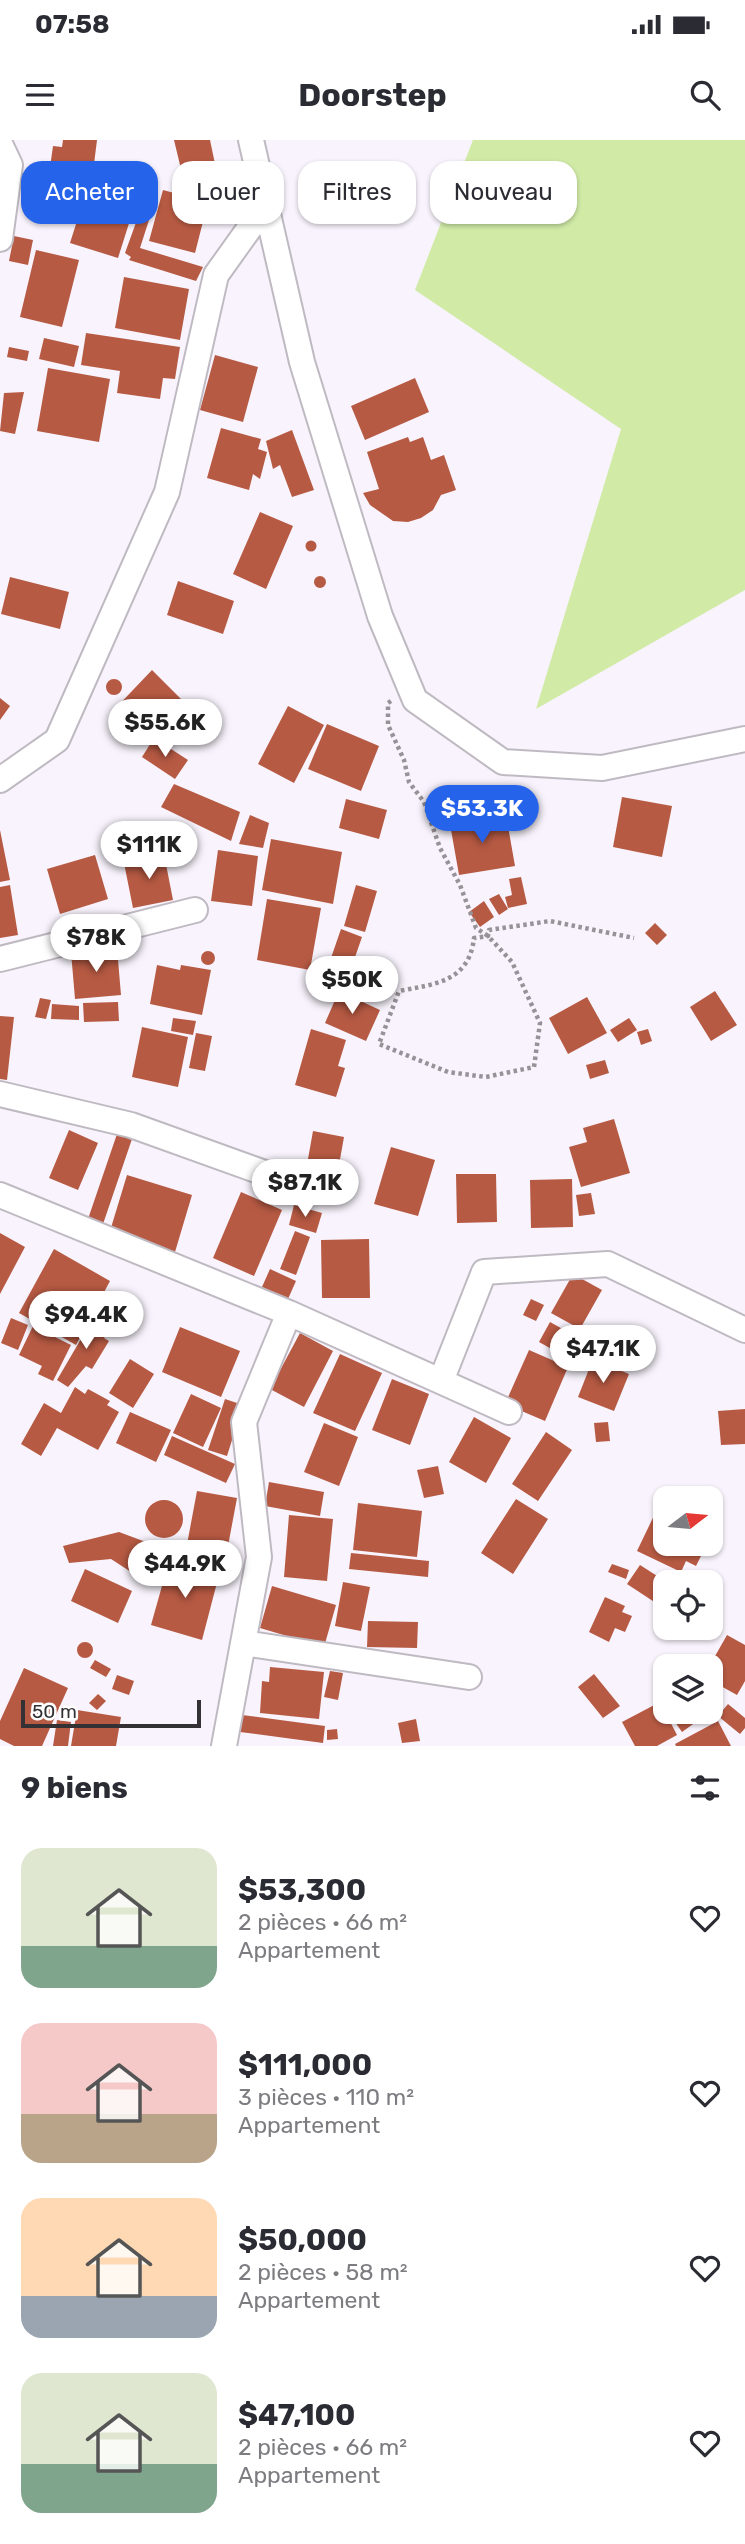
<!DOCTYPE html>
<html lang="fr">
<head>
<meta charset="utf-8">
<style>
	body { margin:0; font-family:Rubik,sans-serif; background:#f7f7f7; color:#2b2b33; height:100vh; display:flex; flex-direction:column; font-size:26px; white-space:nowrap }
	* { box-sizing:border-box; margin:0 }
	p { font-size:23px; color:#7c7c81 }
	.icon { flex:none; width:38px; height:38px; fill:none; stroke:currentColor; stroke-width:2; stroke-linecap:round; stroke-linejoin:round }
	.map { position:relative; height:1606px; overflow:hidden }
	.sheet { display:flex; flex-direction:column; background:#fff; flex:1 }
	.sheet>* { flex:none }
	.guide { position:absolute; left:21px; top:21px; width:704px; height:63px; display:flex; gap:14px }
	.needle { width:46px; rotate:74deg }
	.buttons { position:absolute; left:653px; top:1346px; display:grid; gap:14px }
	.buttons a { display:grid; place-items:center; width:70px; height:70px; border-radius:14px; background:#fff; box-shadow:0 2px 5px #0004; font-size:35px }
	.scale { position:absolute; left:21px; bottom:18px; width:180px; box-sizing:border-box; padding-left:7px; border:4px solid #333134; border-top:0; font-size:19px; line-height:24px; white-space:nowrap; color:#333134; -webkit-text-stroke:5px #fff; paint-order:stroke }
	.price { position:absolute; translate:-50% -60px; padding:0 16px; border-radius:24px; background:#fff; color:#222; font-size:23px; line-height:46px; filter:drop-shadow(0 2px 4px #0008) }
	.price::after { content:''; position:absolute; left:50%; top:42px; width:21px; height:16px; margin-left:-10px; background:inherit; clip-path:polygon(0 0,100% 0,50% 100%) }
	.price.current { background:#2563eb; color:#fff }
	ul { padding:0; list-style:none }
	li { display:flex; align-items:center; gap:21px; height:175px; padding:0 21px }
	li span { display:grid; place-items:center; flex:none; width:196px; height:140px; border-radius:21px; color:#555 }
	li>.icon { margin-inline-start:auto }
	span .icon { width:84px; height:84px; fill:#fffc; stroke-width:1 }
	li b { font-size:30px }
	h2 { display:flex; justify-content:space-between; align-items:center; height:84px; padding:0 21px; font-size:30px }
	.tag { padding:0 24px; border-radius:21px; background:#fff; box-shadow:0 2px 5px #0004; font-size:24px; line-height:63px }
	.tag.current { background:#2563eb; color:#fff }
	.status { display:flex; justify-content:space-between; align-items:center; height:49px; padding:0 35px; background:#fff; direction:ltr }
	.status svg { height:19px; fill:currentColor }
	header { display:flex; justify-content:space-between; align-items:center; height:91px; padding:0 21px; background:#fff; font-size:32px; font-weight:700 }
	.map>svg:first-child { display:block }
	.green { fill:#d1eba7 }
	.building { fill:#b75a43 }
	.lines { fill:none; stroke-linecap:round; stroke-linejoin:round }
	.minor-casing { stroke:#bfbac2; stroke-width:28 }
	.path { stroke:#969298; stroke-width:4.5; stroke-dasharray:3.5 3.5; stroke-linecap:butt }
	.minor { stroke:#fff; stroke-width:24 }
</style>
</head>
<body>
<div class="status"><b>07:58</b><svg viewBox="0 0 49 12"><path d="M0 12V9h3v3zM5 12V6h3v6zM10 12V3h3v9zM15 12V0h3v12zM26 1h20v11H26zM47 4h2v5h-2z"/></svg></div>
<header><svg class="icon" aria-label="menu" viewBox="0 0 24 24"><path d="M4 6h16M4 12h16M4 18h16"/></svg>Doorstep<svg class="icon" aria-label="search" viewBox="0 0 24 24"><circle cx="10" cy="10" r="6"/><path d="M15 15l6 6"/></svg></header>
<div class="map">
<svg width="745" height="1606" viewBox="0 0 745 1606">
	<rect width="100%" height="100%" fill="#f8f3fc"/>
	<path class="green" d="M473,0H745V450L536,569L621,289L415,150Z"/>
	<path class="building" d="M63,0H97L91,48L48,42L53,6L62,7Z
		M174,0H210L219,43L186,50Z
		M44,35L48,50L24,56L21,40Z
		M163,50L208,62L195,113L149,101Z
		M83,62L131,77L118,118L70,103Z
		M138,77L149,80L140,108L203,127L196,141L129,120L131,117L125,113Z
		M14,96L33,100L28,125L9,121Z
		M36,110L79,120L62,187L20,177Z
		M124,137L189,149L180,200L115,188Z
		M86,193L180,207L175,239L163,238L160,259L117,253L120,231L81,225Z
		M44,198L79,206L74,227L39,219Z
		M9,207L29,211L27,221L7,217Z
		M215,215L258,227L243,282L200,270Z
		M48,228L110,239L99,302L37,291Z
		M415,238L429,272L365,300L351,266Z
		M24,252L15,294L0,291L4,253Z
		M221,288L261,299L258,309L267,312L260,339L253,334L249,350L207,338Z
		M292,290L314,350L292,357L280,325L273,329L266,301Z
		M408,297L410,302L423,297L431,320L444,315L456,350L441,355L433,370L421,378L408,382L393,381L370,365L363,353L379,349L367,312Z
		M260,372L293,386L266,449L233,434Z
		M305.5 406a5.5 5.5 0 1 1 11 0a5.5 5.5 0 1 1-11 0Z
		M314 442a6 6 0 1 1 12 0a6 6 0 1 1-12 0Z
		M10,437L69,452L60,489L1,474Z
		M178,441L234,461L223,494L167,475Z
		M152,530L185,563L145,605L112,572Z
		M106 547a8 8 0 1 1 16 0a8 8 0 1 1-16 0Z
		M0,558L10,566L0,580Z
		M288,566L324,585L294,643L258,624Z
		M327,584L379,606L361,651L308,629Z
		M154,598L188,620L175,639L142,617Z
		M174,644L240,672L231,701L161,667Z
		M622,657L672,666L662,717L613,707Z
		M346,659L387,670L379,699L339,688Z
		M250,675L269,683L263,708L239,704Z
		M506,675L515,726L459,735L450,684Z
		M0,690L10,740L0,742Z
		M271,699L342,712L333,764L262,750Z
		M218,710L258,716L252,766L211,761Z
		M164,714L173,760L133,768L124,723Z
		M95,715L108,759L60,774L47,729Z
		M521,737L527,764L508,768L505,757L512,755L509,739Z
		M10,745L18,795L0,798V747Z
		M356,745L377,751L365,792L344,786Z
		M499,754L508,769L499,775L489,759Z
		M267,759L321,768L310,830L257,820Z
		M484,761L494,777L480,787L469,772Z
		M655,783L667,795L657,805L645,793Z
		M341,789L362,797L344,849L323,841Z
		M117,808L121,855L75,859L71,812Z
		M201 818a7 7 0 1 1 14 0a7 7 0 1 1-14 0Z
		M157,825L180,830L181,825L211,830L202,875L150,864Z
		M339,851L380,870L366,901L325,883Z
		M715,851L737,885L711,901L690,867Z
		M587,857L607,893L568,914L549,878Z
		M40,858L51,860L46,879L35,877Z
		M118,862L119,881L84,882L83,863Z
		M52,864L79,866V880L51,879Z
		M0,876L14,877L7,940L0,939Z
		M173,878L196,881L193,895L171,891Z
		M629,878L637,890L618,902L610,890Z
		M142,887L188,897L178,947L132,937Z
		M311,889L346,900L338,926L345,928L336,957L295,945Z
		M648,889L652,901L641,905L637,892Z
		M196,893L212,896L205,931L189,928Z
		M605,920L609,933L590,939L586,925Z
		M614,979L630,1033L581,1047L569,1007L587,1002L583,988Z
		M69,990L98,1003L78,1050L49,1038Z
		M313,991L344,997L339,1025L308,1019Z
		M117,994L132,999L103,1084L88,1079Z
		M391,1007L435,1020L418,1076L374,1064Z
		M456,1034H496L497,1082L457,1083Z
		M127,1035L192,1055L175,1112L110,1091Z
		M572,1039L573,1087L531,1088L530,1040Z
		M241,1052L282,1070L254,1136L213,1118Z
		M591,1053L595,1074L579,1076L576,1055Z
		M294,1065L322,1073L316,1093L289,1085Z
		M295,1091L310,1097L296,1135L280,1129Z
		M0,1093L25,1107L0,1154Z
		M369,1099L370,1158H322L321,1100Z
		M54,1109L110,1141L76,1205L19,1173Z
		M270,1129L296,1141L288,1159L262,1147Z
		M573,1134L602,1150L580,1189L551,1173Z
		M531,1159L544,1165L536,1181L523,1175Z
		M95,1175L112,1185L104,1198L109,1201L92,1229L86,1226L68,1247L57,1240Z
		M11,1178L28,1185L18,1210L1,1203Z
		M550,1182L577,1197L566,1217L539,1202Z
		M33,1186L71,1205L53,1241L38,1234L42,1226L19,1215Z
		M180,1187L240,1211L221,1257L162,1232Z
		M300,1193L333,1211L304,1267L270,1249Z
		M529,1210L568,1227L545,1281L505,1264Z
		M340,1214L382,1233L355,1291L313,1273Z
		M130,1219L154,1234L133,1268L109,1253Z
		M593,1219L629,1234L614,1271L578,1257Z
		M392,1239L429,1254L410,1305L372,1290Z
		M75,1247L85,1254L88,1249L110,1261L107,1265L119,1272L98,1310L57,1288L41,1316L21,1304L44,1263L61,1273Z
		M191,1254L221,1268L203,1307L173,1293Z
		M225,1259L243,1265L227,1316L208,1310Z
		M745,1269V1304L721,1305L718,1271Z
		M130,1272L171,1290L156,1322L116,1303Z
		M474,1277L511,1298L486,1343L449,1322Z
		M608,1282L610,1301L596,1302L594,1283Z
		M324,1283L358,1297L339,1346L304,1332Z
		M546,1292L572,1310L538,1361L512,1344Z
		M172,1296L235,1324L226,1343L164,1315Z
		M438,1326L444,1354L424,1358L417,1330Z
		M269,1342L324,1352L320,1376L265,1366Z
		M197,1351L237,1358L225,1422L185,1415Z
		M516,1359L548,1379L513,1434L481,1413Z
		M145 1379a19 19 0 1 1 38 0a19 19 0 1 1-38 0Z
		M661,1361L665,1362V1404H707L696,1426L686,1421L681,1432L637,1411Z
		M358,1363L422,1371L417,1417L353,1410Z
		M289,1375L333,1379L327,1441L284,1437Z
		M119,1392L170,1411L151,1445L111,1419L69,1423L63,1406Z
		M351,1413L429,1421L428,1437L349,1429Z
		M169,1421L219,1435L202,1500L151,1485Z
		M612,1424L629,1430L626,1439L608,1432Z
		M640,1425L665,1441V1469L627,1444Z
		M85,1429L132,1451L118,1483L71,1461Z
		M343,1442L370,1447L361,1491L335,1486Z
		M272,1446L336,1465L324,1507L260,1488Z
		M605,1457L625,1466L622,1472L632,1476L625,1492L615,1488L609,1502L589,1492Z
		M710,1469L719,1475L706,1495L694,1488H710Z
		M368,1481L418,1482L417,1508L367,1507Z
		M727,1495L745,1505V1541L737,1555L710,1540V1525Z
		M77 1510a8 8 0 1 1 16 0a8 8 0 1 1-16 0Z
		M95,1520L111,1529L106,1537L90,1528Z
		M270,1527L324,1532L319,1579L260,1573L262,1541L269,1542Z
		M24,1528L68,1548L42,1606H14L0,1599V1581Z
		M330,1531L343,1533L338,1560L324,1557Z
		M594,1534L620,1566L603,1578L578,1547Z
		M117,1535L134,1541L129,1555L112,1549Z
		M98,1554L106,1561L97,1570L89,1563Z
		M660,1562L677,1595L657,1606H635L622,1582Z
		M728,1564L745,1578V1588L740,1594L718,1576Z
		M77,1570L121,1577L116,1606H71Z
		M668,1572H710L682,1592Z
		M242,1575L325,1586L323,1603L240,1592Z
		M416,1579L420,1601L402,1603L398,1583Z
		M57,1580L71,1582L68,1606H53Z
		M718,1581L731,1606H676L675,1604Z
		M337,1589L338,1599L327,1600V1590Z"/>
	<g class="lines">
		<defs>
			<path id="minor" d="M251,0L302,222L380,476L415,560L503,622L602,628L745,599
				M0,4L10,25L0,99
				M0,640L57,600L167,352L216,135L266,65
				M0,819L195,770
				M0,954L131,985L295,1044
				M0,1055L289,1173L509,1272
				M441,1241L484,1132L608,1124L745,1190
				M243,1503L469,1537
				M224,1606L259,1417L244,1282L289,1173"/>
		</defs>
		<use href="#minor" class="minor-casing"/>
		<path class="path" d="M391,561L388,563V585L404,620L409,642L424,662L440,708L460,745L476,788L488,796L512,822L540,883L534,927L486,937L448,932L379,904L399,851C435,844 469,842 474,798L488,796L489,790L550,781L634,798"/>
		<use href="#minor" class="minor"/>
	</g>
</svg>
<div class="buttons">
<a><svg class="needle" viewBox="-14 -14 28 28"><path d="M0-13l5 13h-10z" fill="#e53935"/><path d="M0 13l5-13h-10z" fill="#7c7c81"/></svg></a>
<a><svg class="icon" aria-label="locate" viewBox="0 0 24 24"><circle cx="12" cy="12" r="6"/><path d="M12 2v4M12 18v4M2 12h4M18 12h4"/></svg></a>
<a><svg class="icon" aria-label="layers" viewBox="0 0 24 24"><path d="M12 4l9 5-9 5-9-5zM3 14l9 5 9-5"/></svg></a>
</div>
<div class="scale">50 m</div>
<b class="price" style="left:165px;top:619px">$55.6K</b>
<b class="price current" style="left:482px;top:705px">$53.3K</b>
<b class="price" style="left:149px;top:741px">$111K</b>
<b class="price" style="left:96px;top:834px">$78K</b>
<b class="price" style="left:352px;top:876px">$50K</b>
<b class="price" style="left:305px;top:1079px">$87.1K</b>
<b class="price" style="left:86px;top:1211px">$94.4K</b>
<b class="price" style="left:603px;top:1245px">$47.1K</b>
<b class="price" style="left:185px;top:1460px">$44.9K</b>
<div class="guide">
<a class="tag current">Acheter</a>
<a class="tag">Louer</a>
<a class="tag">Filtres</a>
<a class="tag">Nouveau</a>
</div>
</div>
<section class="sheet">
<h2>9 biens<svg class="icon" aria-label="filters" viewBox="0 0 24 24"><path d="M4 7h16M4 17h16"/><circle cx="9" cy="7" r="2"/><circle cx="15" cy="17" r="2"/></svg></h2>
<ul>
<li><span style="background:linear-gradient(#dfe7d0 70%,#7fa58c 0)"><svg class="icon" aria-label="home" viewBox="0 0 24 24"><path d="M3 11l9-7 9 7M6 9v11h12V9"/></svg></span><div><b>$53,300</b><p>2 pièces · 66 m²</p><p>Appartement</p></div><svg class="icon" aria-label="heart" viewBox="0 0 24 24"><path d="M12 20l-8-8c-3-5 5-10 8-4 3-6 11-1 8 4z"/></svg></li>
<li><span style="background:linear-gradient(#f6c9c9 65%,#b9a48a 0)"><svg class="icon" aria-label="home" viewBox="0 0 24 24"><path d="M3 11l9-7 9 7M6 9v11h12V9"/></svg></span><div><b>$111,000</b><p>3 pièces · 110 m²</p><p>Appartement</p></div><svg class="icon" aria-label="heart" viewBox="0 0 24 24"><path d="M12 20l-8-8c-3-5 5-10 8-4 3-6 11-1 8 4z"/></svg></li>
<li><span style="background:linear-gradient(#ffd9b3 70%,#9aa5b1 0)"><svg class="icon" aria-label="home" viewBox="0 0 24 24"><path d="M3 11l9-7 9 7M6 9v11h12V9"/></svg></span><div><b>$50,000</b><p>2 pièces · 58 m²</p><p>Appartement</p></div><svg class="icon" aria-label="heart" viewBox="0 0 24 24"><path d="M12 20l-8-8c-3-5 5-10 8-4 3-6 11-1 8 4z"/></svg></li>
<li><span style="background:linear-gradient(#dfe7d0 65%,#7fa58c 0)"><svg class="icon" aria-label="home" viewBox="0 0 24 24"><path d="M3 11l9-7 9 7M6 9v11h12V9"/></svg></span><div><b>$47,100</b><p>2 pièces · 66 m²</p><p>Appartement</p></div><svg class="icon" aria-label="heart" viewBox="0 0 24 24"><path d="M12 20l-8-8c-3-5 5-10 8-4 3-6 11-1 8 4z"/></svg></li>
</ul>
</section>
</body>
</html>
